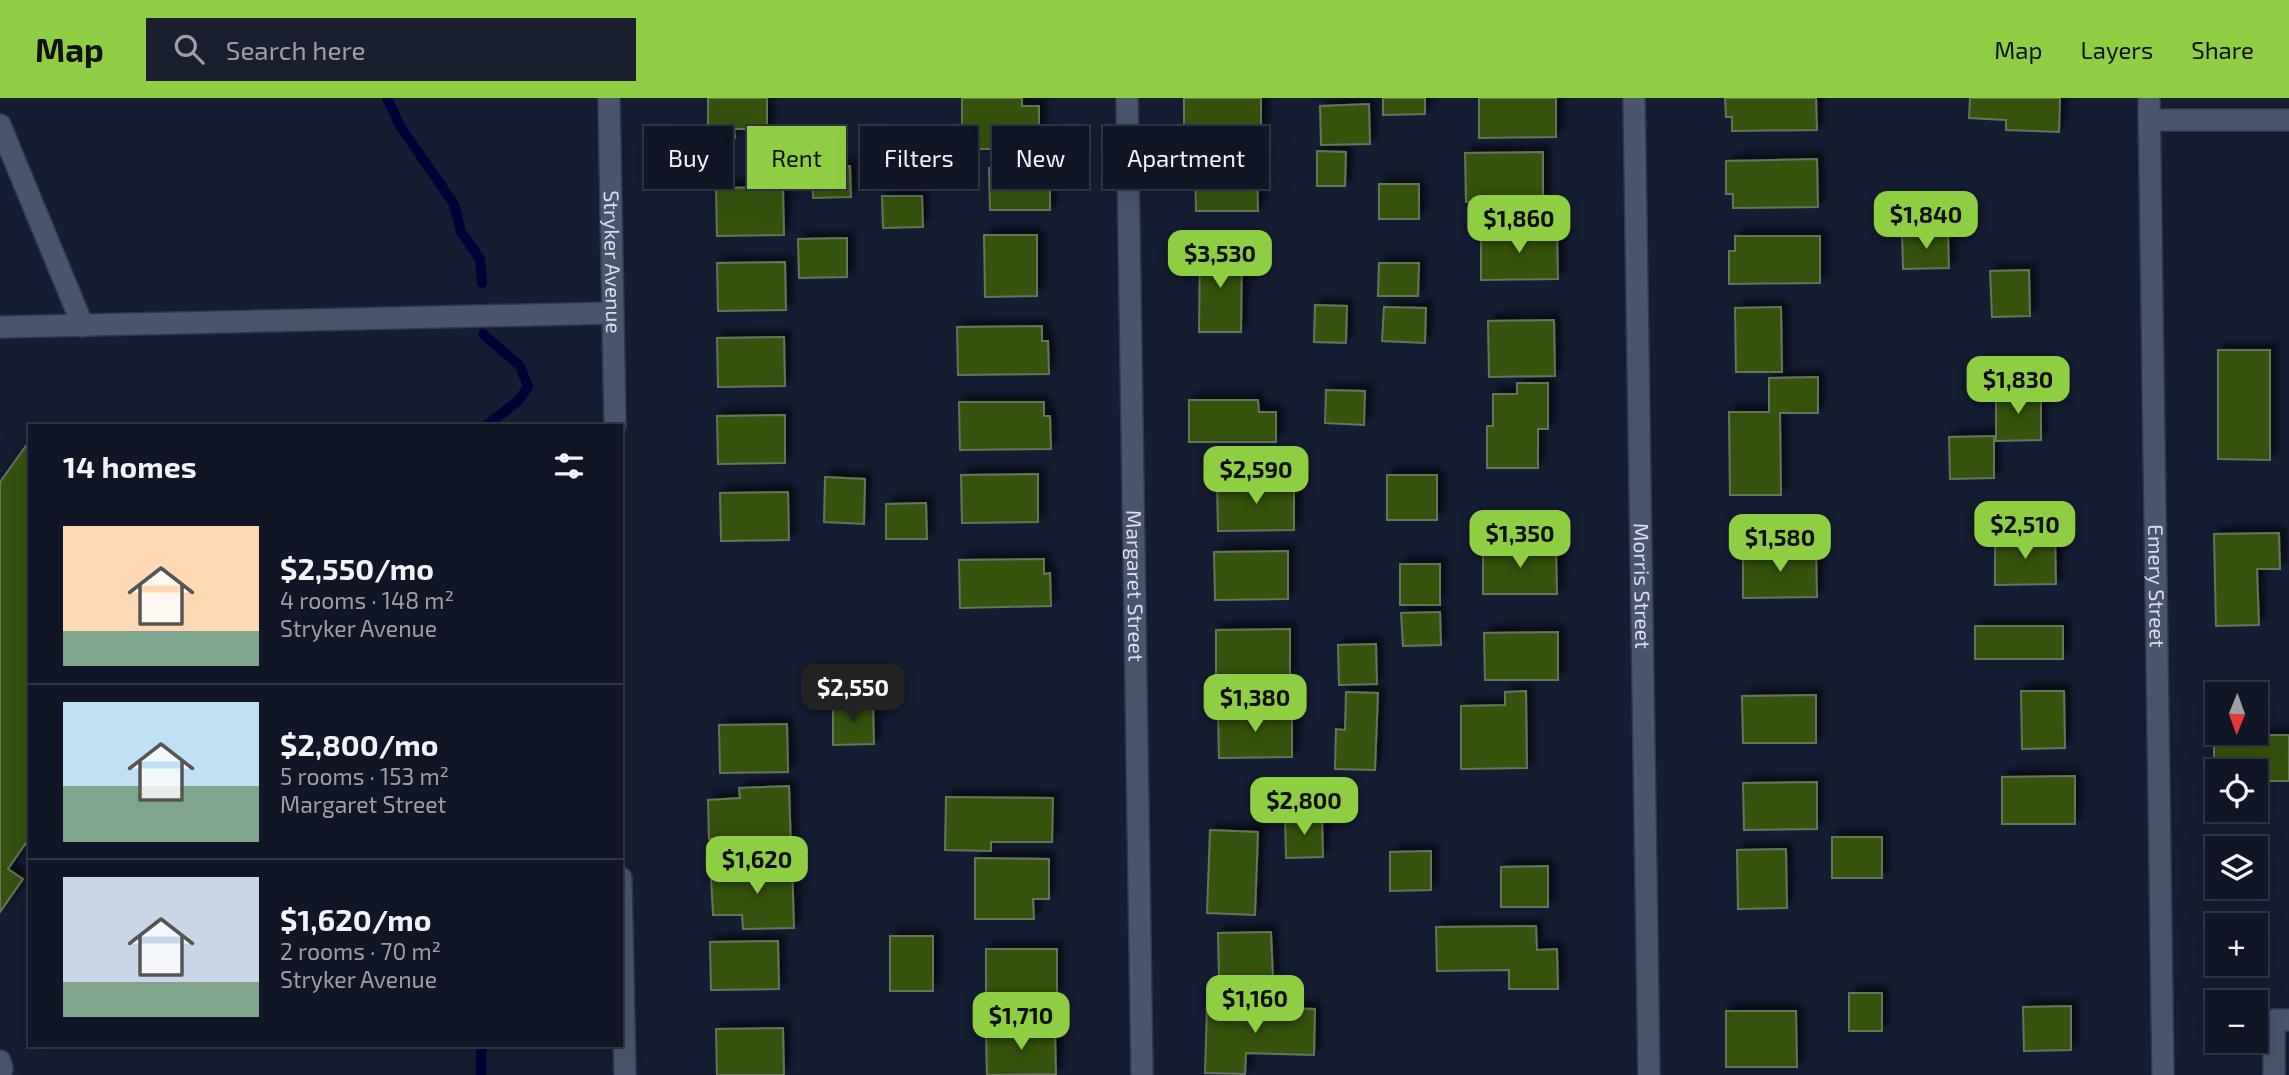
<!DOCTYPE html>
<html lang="en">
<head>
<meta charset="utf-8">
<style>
	body { margin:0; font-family:"Exo 2",sans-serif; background:#191f2e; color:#f1f3f6; height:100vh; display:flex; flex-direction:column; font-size:26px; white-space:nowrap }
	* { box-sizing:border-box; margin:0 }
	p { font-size:23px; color:#9c9fa7 }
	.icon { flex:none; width:38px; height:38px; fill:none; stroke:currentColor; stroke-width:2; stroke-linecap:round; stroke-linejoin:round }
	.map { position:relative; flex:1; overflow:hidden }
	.drawer { position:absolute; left:28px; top:326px; width:595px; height:623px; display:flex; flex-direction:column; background:#101626; border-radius:0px; box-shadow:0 7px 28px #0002,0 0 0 2px #303543 }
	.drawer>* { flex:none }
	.hud { position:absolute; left:644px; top:28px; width:665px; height:63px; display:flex; gap:14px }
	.needle { width:46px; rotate:181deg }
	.fabs { position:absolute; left:2205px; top:584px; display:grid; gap:14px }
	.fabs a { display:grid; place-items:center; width:63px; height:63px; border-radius:0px; background:#101626; box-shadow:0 7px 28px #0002,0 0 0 2px #303543; font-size:35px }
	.price { position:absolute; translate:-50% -60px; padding:0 16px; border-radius:14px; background:#8ece43; color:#111; font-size:23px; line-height:46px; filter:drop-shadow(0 2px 4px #0008) }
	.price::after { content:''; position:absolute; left:50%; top:42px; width:21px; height:16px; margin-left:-10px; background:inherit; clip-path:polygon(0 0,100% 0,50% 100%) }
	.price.active { background:#222; color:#fff }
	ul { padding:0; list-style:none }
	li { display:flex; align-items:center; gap:21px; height:175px; padding:0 35px }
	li+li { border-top:2px solid #303543 }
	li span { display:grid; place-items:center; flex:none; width:196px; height:140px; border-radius:0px; color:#555 }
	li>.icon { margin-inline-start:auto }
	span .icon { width:84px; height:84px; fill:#fffc; stroke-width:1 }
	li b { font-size:30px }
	h2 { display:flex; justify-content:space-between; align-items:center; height:84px; padding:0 35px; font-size:30px }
	.chip { padding:0 24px; border-radius:0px; background:#101626; box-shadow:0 7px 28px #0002,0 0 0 2px #303543; font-size:24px; line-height:63px }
	.chip.active { background:#8ece43; color:#111 }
	header { display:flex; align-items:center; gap:42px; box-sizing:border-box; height:98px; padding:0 35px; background:#8ece43; color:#111 }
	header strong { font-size:33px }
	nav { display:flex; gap:38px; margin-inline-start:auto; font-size:24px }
	.search { width:490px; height:63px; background:#191f2e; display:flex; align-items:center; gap:18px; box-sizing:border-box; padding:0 24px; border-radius:0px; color:#9c9fa7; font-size:26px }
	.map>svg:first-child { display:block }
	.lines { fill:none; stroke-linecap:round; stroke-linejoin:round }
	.stream { stroke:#020237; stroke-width:10 }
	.building { fill:#34530d; stroke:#66745a; stroke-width:2; filter:url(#shadow) }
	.minor-casing { stroke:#30384d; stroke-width:24 }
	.minor { stroke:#4a546e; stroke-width:21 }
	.labels { text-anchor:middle; stroke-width:6; stroke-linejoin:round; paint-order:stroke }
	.street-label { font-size:21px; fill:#d8deed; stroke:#0c1428 }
</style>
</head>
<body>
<header>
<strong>Map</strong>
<div class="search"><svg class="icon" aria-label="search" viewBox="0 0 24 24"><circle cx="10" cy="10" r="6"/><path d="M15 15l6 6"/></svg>Search here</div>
<nav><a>Map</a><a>Layers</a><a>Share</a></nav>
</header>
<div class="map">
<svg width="2289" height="977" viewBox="0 0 2289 977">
	<defs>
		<filter id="shadow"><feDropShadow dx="6" dy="-6" stdDeviation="3.5" flood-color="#0009"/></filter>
	</defs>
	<rect width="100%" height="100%" fill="#151d33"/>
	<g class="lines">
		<path class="stream" d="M387,0L400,28L454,106L461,134L480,161L482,185
			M483,236L520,268L528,289L518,303L487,327
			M481,977V947"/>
	</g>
	<path class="building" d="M708,0H767V31H734L735,40H708Z
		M962,0H1022V8H1039V51H962Z
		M1184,0H1261V34L1184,35Z
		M1383,0H1425V16L1383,17Z
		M1479,0H1556V39L1479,40Z
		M1725,0H1816L1817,32L1732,33V19H1726Z
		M1970,0H2060L2059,34L2006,32V22L1969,20Z
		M1369,6L1370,46L1321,47L1320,8Z
		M1317,53L1346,54L1345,88H1317Z
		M1543,54V103L1466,104L1465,55Z
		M1817,61L1818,109L1733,110V96H1726V63Z
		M850,68L851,99L813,100L812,69Z
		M1050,69V112H990L989,70Z
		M1257,69L1258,113H1196L1195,70Z
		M1379,86H1419V121H1379Z
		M783,89L784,137L717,138L716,90Z
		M882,98H922L923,129L883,130Z
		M1557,132L1558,181L1481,182V133Z
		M1948,135L1949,170L1903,171L1902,136Z
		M984,137H1037V198L985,199Z
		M1735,138H1820V185L1729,186V153H1735Z
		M847,140V179L799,180L798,141Z
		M1200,150H1242L1241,234H1199Z
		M785,164L786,212L718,213L717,165Z
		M1379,165H1419L1418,198H1378Z
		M2029,172L2030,218L1992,219L1990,173Z
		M1315,207L1347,208L1346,245L1314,244Z
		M1384,209L1426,210L1425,245L1382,243Z
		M1781,209L1782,274H1736L1735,210Z
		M1554,222L1555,278L1489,279L1488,223Z
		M1042,228V243H1048L1049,276L958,277L957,229Z
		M784,239L785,288L718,289L717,240Z
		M2218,252H2270V362L2218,361Z
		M1818,279V315H1780L1781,397H1730L1729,314H1769V280Z
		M1517,285H1548V331H1538V370H1487V328H1493V296H1517Z
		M1326,292L1365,293L1364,327L1325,325Z
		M1996,294H2041V342L1996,343Z
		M1189,302H1258L1259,314H1276V344H1189Z
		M959,304H1044V318H1050L1051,351L960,352Z
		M785,317V365L718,366L717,318Z
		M1994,338V380L1950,381L1949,339Z
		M28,345L30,347V743L28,742L8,771L23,781L0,814V384Z
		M1038,376V424L962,425L961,377Z
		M1387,377H1437V422H1387Z
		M825,379L865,381L864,426L824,424Z
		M1294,383V432L1218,433L1217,384Z
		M788,394L789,442L721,443L720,395Z
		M926,405L927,441H886V406Z
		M2279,435L2280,471H2257L2259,527L2216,528L2214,436Z
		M2055,438L2056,486L1995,487V439Z
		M1556,448L1557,496H1483V449Z
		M1743,452H1816L1817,499L1743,500Z
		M1288,453V501L1215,502L1214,454Z
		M1044,461V476L1050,475L1051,508L960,510L959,462Z
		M1400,466H1440V507H1400Z
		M1440,514L1441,547L1403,548L1401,515Z
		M1975,528H2063V561H1975Z
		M1290,531V579L1216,580V532Z
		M1558,534V582H1485L1484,535Z
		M1376,546L1377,586L1339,587L1338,547Z
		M1526,593L1527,670L1461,671V608L1505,607V594Z
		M2021,593H2064L2065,650L2022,651Z
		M1346,594L1378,595L1375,672L1335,671L1336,631L1345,632Z
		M1816,597V645H1743L1742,598Z
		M873,605L874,646L833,647V606Z
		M1292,612V659L1219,660L1218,613Z
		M787,626L788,674L720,675L719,627Z
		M2214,637H2289V683H2256V674H2217V683H2214Z
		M2075,678V726H2002V679Z
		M1817,684V731L1744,732L1743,685Z
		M789,688L791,753L740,755L739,740L709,741L708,702L740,700L739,690Z
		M946,699L1053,700L1052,744H991V753L945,752Z
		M1285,718H1322L1323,759L1286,760Z
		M1210,732L1258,734L1255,817L1207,815Z
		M1832,739H1882V780H1832Z
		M1786,751L1787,810L1738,811L1737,752Z
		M1431,753V792L1390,793V754Z
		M975,760L1049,761V801H1033L1034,821H975Z
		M792,765L794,830L743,831L742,817H713L711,778L743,777L742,767Z
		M1548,768V809H1501V769Z
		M1536,828L1537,852L1557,851L1558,891H1509V872L1437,873L1436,829Z
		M1271,834L1273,880H1219L1218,835Z
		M890,838H933V893H890Z
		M778,843L779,891L711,892L710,844Z
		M986,851H1057V895H986Z
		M1849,895H1882V933H1849Z
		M1207,908L1315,911L1314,957L1246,955L1245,976L1205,975Z
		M2071,908V952L2024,953L2023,909Z
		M1726,913H1796L1797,969H1726Z
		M783,930L784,977H717L716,931Z
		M1055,932L1056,976L987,977L986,933Z"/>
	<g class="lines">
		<defs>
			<g id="minor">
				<path id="s1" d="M609,0L615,327"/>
				<path id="s2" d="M1127,0L1142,977"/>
				<path id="s3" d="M1634,0L1649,977"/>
				<path id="s4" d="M2149,0L2163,977"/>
				<path d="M2149,22H2289"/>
				<path d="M0,27L83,228"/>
				<path d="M0,229L613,215"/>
				<path d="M621,780L625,977"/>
				<path d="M0,963L2,971L0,977"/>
				<path d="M2274,977V922H2289"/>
			</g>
		</defs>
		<use href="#minor" class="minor-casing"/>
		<use href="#minor" class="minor"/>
	</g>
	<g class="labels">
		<g class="street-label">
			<text dy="7" stroke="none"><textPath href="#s1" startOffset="164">Stryker Avenue</textPath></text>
			<text dy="7" stroke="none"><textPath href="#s2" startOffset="488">Margaret Street</textPath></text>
			<text dy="7" stroke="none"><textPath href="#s3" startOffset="488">Morris Street</textPath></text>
			<text dy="7" stroke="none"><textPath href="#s4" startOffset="488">Emery Street</textPath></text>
		</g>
	</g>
</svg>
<div class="fabs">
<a><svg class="needle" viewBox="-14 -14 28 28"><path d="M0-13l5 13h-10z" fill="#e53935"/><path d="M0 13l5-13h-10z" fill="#9c9fa7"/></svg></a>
<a><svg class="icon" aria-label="locate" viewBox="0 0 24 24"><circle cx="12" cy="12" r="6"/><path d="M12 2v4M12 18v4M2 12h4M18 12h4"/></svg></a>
<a><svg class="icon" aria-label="layers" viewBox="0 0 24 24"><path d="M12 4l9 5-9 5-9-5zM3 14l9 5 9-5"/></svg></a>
<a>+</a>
<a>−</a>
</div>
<b class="price" style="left:1926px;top:153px">$1,840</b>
<b class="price" style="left:1519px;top:157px">$1,860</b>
<b class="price" style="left:1220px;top:192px">$3,530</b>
<b class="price" style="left:2018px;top:318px">$1,830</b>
<b class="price" style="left:1256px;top:408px">$2,590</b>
<b class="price" style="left:2025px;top:463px">$2,510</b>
<b class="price" style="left:1520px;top:472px">$1,350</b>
<b class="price" style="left:1780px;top:476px">$1,580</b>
<b class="price active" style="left:853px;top:626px">$2,550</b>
<b class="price" style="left:1255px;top:636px">$1,380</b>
<b class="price" style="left:1304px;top:739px">$2,800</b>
<b class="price" style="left:757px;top:798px">$1,620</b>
<b class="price" style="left:1255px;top:937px">$1,160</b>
<b class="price" style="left:1021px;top:954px">$1,710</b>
<div class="hud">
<a class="chip">Buy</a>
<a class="chip active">Rent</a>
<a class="chip">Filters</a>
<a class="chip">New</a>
<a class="chip">Apartment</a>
</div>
<section class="drawer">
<h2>14 homes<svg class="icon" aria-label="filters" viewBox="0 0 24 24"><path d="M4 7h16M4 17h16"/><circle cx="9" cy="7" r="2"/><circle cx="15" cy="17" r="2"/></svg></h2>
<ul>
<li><span style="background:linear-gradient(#ffd9b3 75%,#7fa58c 0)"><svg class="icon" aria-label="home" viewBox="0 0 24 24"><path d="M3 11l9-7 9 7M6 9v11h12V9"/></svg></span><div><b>$2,550/mo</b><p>4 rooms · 148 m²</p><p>Stryker Avenue</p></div></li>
<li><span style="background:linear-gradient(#bfe0f5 60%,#7fa58c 0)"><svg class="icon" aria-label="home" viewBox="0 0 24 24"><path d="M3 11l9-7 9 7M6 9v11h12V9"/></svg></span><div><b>$2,800/mo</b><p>5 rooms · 153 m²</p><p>Margaret Street</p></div></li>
<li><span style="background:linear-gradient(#c9d6e8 75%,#7fa58c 0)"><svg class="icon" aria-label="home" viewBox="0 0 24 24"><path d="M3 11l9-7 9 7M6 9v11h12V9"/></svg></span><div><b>$1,620/mo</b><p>2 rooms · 70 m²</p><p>Stryker Avenue</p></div></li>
</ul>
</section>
</div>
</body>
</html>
